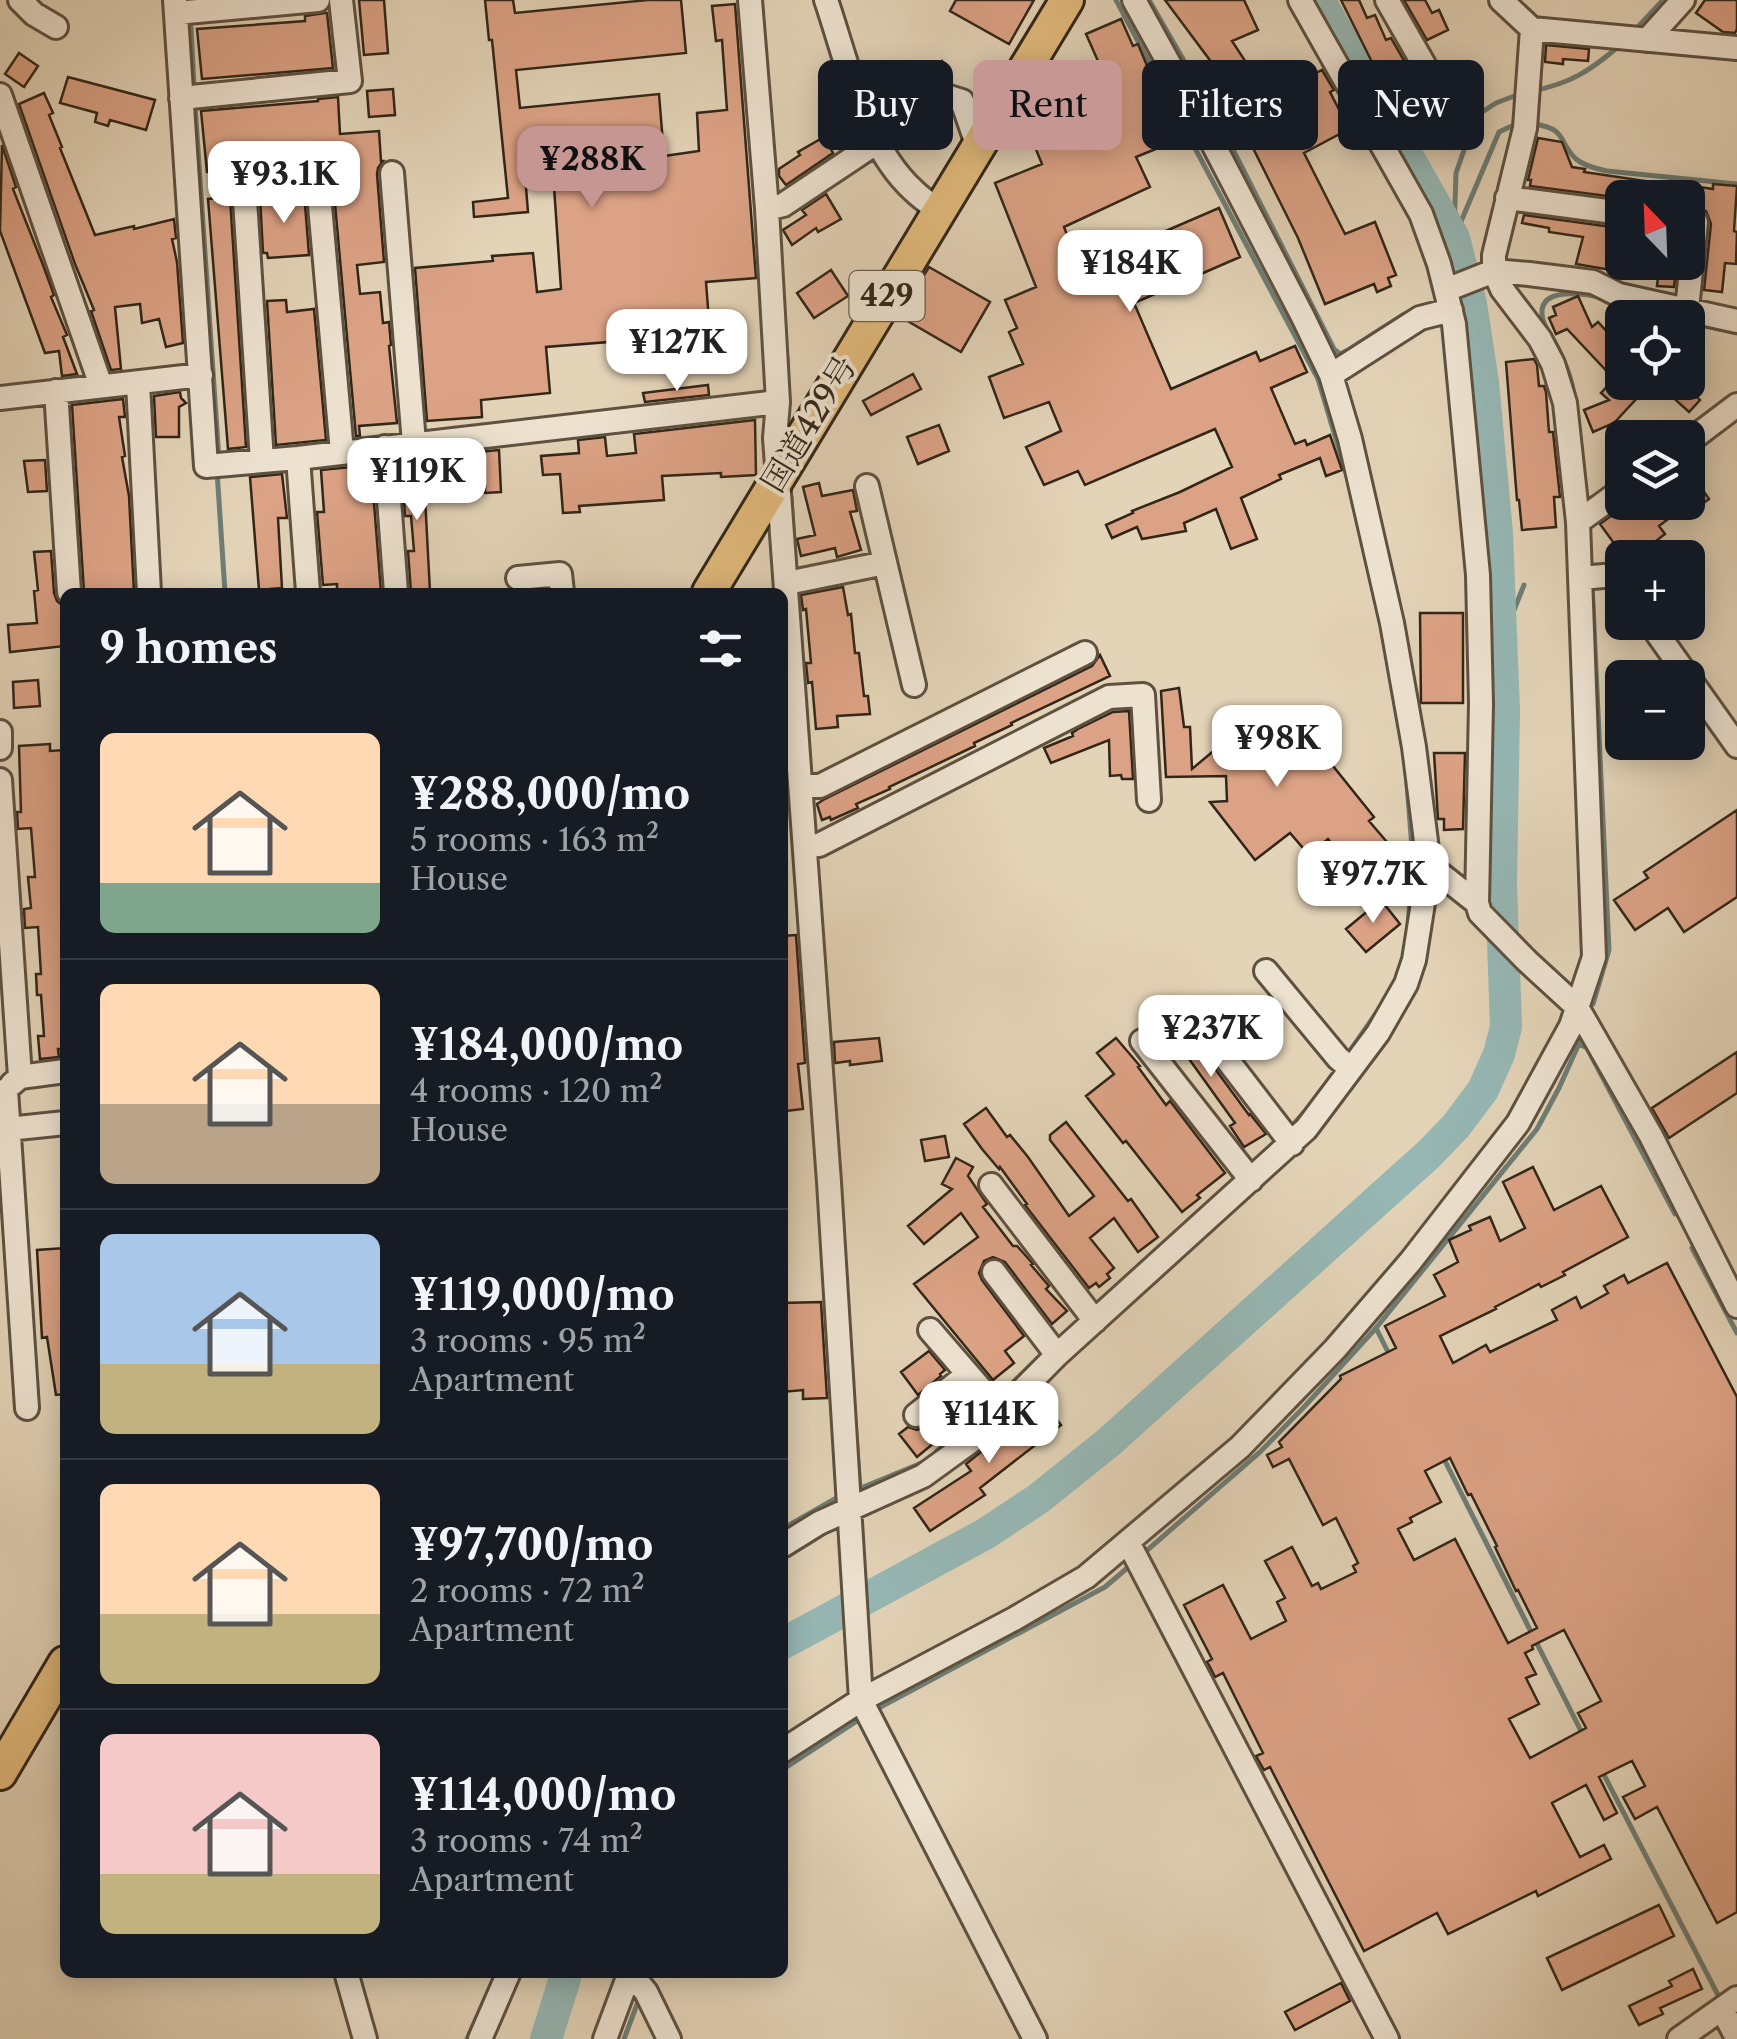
<!DOCTYPE html>
<html lang="en">
<head>
<meta charset="utf-8">
<style>
	body { margin:0; font-family:"Libre Caslon Text","Noto Serif JP",serif; background:#20242c; color:#f1f3f6; height:100vh; display:flex; flex-direction:column; font-size:38px; white-space:nowrap }
	* { box-sizing:border-box; margin:0 }
	p { font-size:32px; color:#9ea1a6 }
	.icon { flex:none; width:55px; height:55px; fill:none; stroke:currentColor; stroke-width:2; stroke-linecap:round; stroke-linejoin:round }
	.map { position:relative; flex:1; overflow:hidden }
	.side { position:absolute; left:60px; top:588px; width:728px; height:1390px; display:flex; flex-direction:column; background:#171b24; border-radius:15px; box-shadow:0 5px 25px #0003 }
	.side>* { flex:none }
	.guide { position:absolute; left:818px; top:60px; width:768px; height:90px; display:flex; gap:20px }
	.needle { width:65px; rotate:337deg }
	.controls { position:absolute; left:1605px; top:180px; display:grid; gap:20px }
	.controls a { display:grid; place-items:center; width:100px; height:100px; border-radius:15px; background:#171b24; box-shadow:0 5px 25px #0003; font-size:50px }
	.price { position:absolute; translate:-50% -85px; padding:0 22px; border-radius:20px; background:#fff; color:#222; font-size:32px; line-height:65px; filter:drop-shadow(0 2px 5px #0008) }
	.price::after { content:''; position:absolute; left:50%; top:60px; width:30px; height:22px; margin-left:-15px; background:inherit; clip-path:polygon(0 0,100% 0,50% 100%) }
	.price.selected { background:#c59692; color:#111 }
	ul { padding:0; list-style:none }
	li { display:flex; align-items:center; gap:30px; height:250px; padding:0 40px }
	li+li { border-top:2px solid #363941 }
	li span { display:grid; place-items:center; flex:none; width:280px; height:200px; border-radius:15px; color:#555 }
	li>.icon { margin-inline-start:auto }
	span .icon { width:120px; height:120px; fill:#fffc; stroke-width:1 }
	li b { font-size:42px }
	h2 { display:flex; justify-content:space-between; align-items:center; height:120px; padding:0 40px; font-size:42px }
	.pill { padding:0 35px; border-radius:15px; background:#171b24; box-shadow:0 5px 25px #0003; font-size:35px; line-height:90px }
	.pill.selected { background:#c59692; color:#111 }
	.map>svg:first-child { display:block }
	.lines { fill:none; stroke-linecap:round; stroke-linejoin:round }
	.stream { stroke:#6e7d76; stroke-width:5 }
	.river { stroke:#96b7b4; stroke-width:32 }
	.building { fill:#dca285; stroke:#312618; stroke-width:2.5; fill-rule:evenodd }
	.minor-casing { stroke:#5e5140; stroke-width:28 }
	.highway-casing { stroke:#312618; stroke-width:38 }
	.minor { stroke:#ede2d0; stroke-width:22 }
	.highway { stroke:#e2ba7c; stroke-width:32 }
	.labels { text-anchor:middle; stroke-width:8; stroke-linejoin:round; paint-order:stroke }
	.shield { fill:#ede2d0; stroke:#695e4f; stroke-width:2.5 }
	.shield-label { font-size:30px; font-weight:bold; fill:#312618 }
	.street-label { font-size:32px; fill:#312618; stroke:#ede2d0 }
</style>
</head>
<body>
<div class="map">
<svg width="1737" height="2039" viewBox="0 0 1737 2039">
	<rect width="100%" height="100%" fill="#e3d3b7"/>
	<filter id="stains"><feTurbulence type="fractalNoise" baseFrequency=".002" numOctaves="4"/><feColorMatrix values="0 0 0 0 .2 0 0 0 0 .09 0 0 0 0 .02 0 0 0 .5 -.17"/></filter>
	<radialGradient id="worn" r=".72"><stop offset=".6" stop-color="#630" stop-opacity="0"/><stop offset="1" stop-color="#630" stop-opacity=".3"/></radialGradient>
	<g class="lines">
		<path class="stream" d="M1116,0L1318,379L1347,476
			M1149,0L1218,120L1334,349L1340,354L1348,350L1404,314L1412,313
			M191,27L194,87
			M1634,31L1663,0
			M1533,91C1571,83 1590,71 1619,46
			M195,105L219,460
			M1534,124C1568,129 1557,141 1576,159C1584,166 1597,169 1607,171L1737,184
			M1454,235L1456,173L1476,116L1496,103L1522,93
			M1454,238L1499,132L1518,123
			M1456,305L1471,304
			M1631,309L1667,318
			M1688,322L1737,333
			M787,357L788,401
			M1575,404C1574,385 1567,366 1559,350C1554,339 1542,326 1542,314C1540,286 1587,294 1602,298
			M217,471L225,592
			M791,497L796,573
			M1592,582L1609,950L1593,1004
			M797,589L800,628
			M1500,616L1514,610L1524,585
			M1406,771L1413,861L1408,925
			M1579,1044L1587,1048L1675,1214
			M1345,1058L1379,1009
			M1290,1128L1309,1107
			M1692,1248L1737,1333
			M1094,1306L1223,1190
			M1376,1328L1390,1356
			M1057,1340L1082,1317
			M996,1399L1045,1351
			M855,1422L860,1489
			M936,1452L988,1407
			M1444,1459L1583,1735
			M856,1490L924,1462
			M782,1529L840,1496
			M1144,1553L1260,1452L1304,1407L1376,1328L1537,1129L1559,1088L1582,1037
			M873,1711L1105,1587L1132,1564
			M782,1770L863,1717
			M1602,1771L1719,1997
			M467,2039L497,1972
			M624,2039L639,1999"/>
		<path class="river" d="M782,1644L985,1534L1038,1499L1109,1442L1429,1154L1456,1126L1483,1090L1499,1054L1506,1027L1501,885L1504,710L1497,533L1483,382L1471,304L1454,238L1319,0
			M546,2039L567,1972"/>
	</g>
	<path class="building" d="M359,0H384L388,53L364,55Z
		M485,0H513L515,13L648,0H681L686,53L516,70L520,108L659,94L664,156L699,151L697,113L727,110L722,40L716,41L712,6L735,4L756,278L706,282L710,334L546,347L550,393L481,400L482,417L427,421L415,268L493,261L492,256L533,253L537,292L561,289L553,172L525,175L528,212L474,217L473,202L508,198L492,40H489Z
		M956,0H1034L1009,44L950,11Z
		M1165,0H1244L1258,30L1232,41L1257,79L1268,103L1230,121L1217,93L1207,99L1192,75L1212,63Z
		M1341,0H1359L1367,18L1375,15L1386,40L1391,38L1405,62L1416,87H1418L1425,111L1404,120L1392,92L1389,94L1378,67L1375,68Z
		M1404,0H1425L1432,13L1439,10L1448,30L1427,40Z
		M1705,0H1737V29L1735,33L1723,32L1696,13Z
		M325,13H327L333,68L202,79L197,29L305,21V16Z
		M1121,19L1133,46L1138,44L1178,140L1136,157L1150,187L1064,227L1080,268L1219,208L1240,257L1134,303L1171,389L1256,352L1260,361L1295,346L1307,372L1271,388L1295,444L1305,440L1307,445L1330,435L1342,470L1326,476L1320,458L1279,475L1281,479L1241,498L1257,539L1231,549L1216,509L1184,523L1186,531L1142,539L1137,527L1112,538L1106,525L1133,513L1132,511L1180,492L1232,467L1215,429L1085,485L1078,471L1044,485L1026,447L1061,431L1049,402L1004,418L989,377L1023,364L1009,332L1017,328L1005,300L1036,287L995,183L1042,164L1025,123L1057,110L1051,96L1093,78L1087,66L1098,61L1086,34Z
		M1546,45L1589,49L1588,61L1563,59V64L1545,62Z
		M19,53L38,66L24,87L5,74Z
		M942,61L949,77L936,82L895,112L885,94L915,77L914,74Z
		M1322,70L1334,90L1330,92L1349,129L1304,153L1345,234L1375,222L1396,275L1388,278L1391,286L1377,292L1374,284L1325,304L1298,238L1254,150L1306,124L1309,120L1292,85Z
		M68,77L155,100L146,130L110,120L108,126L95,122L97,113L60,103Z
		M393,89L395,115L369,117L367,91Z
		M44,93L53,113L49,115L62,147L60,148L95,235L134,226V229L174,219L176,238L172,239L177,262L183,343L166,347L159,319L142,323L140,304L115,307L121,369L111,370L91,311L94,310L75,264L19,104Z
		M338,97L340,134L379,131L381,161H383L378,168L377,174L384,262L357,265L360,294L380,292L383,323L389,322L391,345L389,346L397,423L359,426L360,436H356L332,171L330,164L323,159L314,157L250,169L207,172L201,111L318,101V99Z
		M824,137L833,153L786,185L779,176V169L800,155L798,152Z
		M1538,138L1562,142L1572,167L1585,169L1584,172L1672,185L1673,183L1713,189V184L1737,186L1734,231L1737,232L1736,264L1725,263L1722,292L1704,290L1711,224L1706,211L1688,206V198H1622L1530,186L1531,180H1528Z
		M2,145L16,187L13,189L43,265L54,295L51,297L67,335L63,337L77,374L62,376L59,351L45,353L0,231Z
		M304,192L309,255L268,258L267,253H263L260,197Z
		M826,194L841,219L818,232L816,228L792,245L783,230L806,215L802,210Z
		M230,197L246,447L228,449L208,199Z
		M1524,215L1619,228L1617,249L1622,250V262H1677L1674,287L1657,286L1658,278L1576,264L1583,237L1549,232V228L1522,223Z
		M929,267L990,302L961,352L899,316Z
		M831,270L848,296L814,318L797,293Z
		M1578,296L1592,327L1598,322L1622,348V382H1652L1614,423L1593,432L1584,410L1609,400L1601,393L1614,379L1567,329L1556,334L1549,318L1556,315L1553,307Z
		M286,300L287,312L314,309L326,440L276,445L267,301Z
		M1534,359L1537,365L1539,386H1544L1546,392L1549,432H1553L1560,497H1554L1556,527L1522,530L1519,500H1517L1506,362Z
		M913,374L921,389L871,415L863,401Z
		M1656,382H1681L1700,400L1689,412Z
		M708,385L709,395L645,402L643,393Z
		M180,392L181,398L186,403L179,407V437H156L154,396Z
		M123,399L125,417H119L125,456L122,457L129,496L134,592H84L72,405Z
		M755,420L756,475L721,477V473L662,476L664,500L579,506L580,512L563,513L560,474L543,475L541,456L579,453L578,440L605,437L607,456L636,453L634,434Z
		M939,425L949,451L918,464L907,437Z
		M499,450L501,492L485,493V486L470,487L468,453Z
		M423,459L430,592H411L408,551H414L411,516H405L401,461Z
		M45,460L47,491L28,492L24,461Z
		M371,465L381,592H360V590L337,592V584L323,585L317,512H324L321,470Z
		M1688,469L1709,499L1694,510L1689,503L1659,526L1665,534L1634,558H1627L1623,552L1621,553L1600,524L1630,502H1689Z
		M282,474L287,518H278L282,588L259,590L250,477Z
		M819,483L822,496L853,490L857,511L850,512L861,550L837,557L835,548L801,556L797,539L815,535L803,487Z
		M51,551L54,593L57,601L62,605L65,646L10,652L8,625L37,623L34,591L38,590L34,552Z
		M843,587L848,615L851,614L855,653H859L864,696H868L870,714L837,716L838,727L816,729L812,682L808,683L806,663H811L806,609L803,610L801,595Z
		M1420,613H1463V703H1421Z
		M1100,655L1110,676L1011,723L1012,725L974,743L975,746L889,787L890,789L856,804L858,808L831,820L830,817L822,820L817,804L823,800L1092,666Z
		M38,680L40,706L14,708L13,682Z
		M1179,688L1184,727H1190L1192,769L1236,732L1253,753L1296,720L1374,817L1369,821L1387,842L1371,855L1375,859L1357,874L1328,839L1309,855L1290,833L1255,860L1210,802L1227,801L1226,776L1166,777L1161,691Z
		M1129,711L1133,779H1122L1121,775L1110,776L1109,740L1051,763L1044,748L1073,736L1072,733L1078,729L1113,712Z
		M50,744V751L65,750V961L63,962L65,1049H58L59,1057L40,1059L38,1036H44L41,995H37L36,974H41L38,927L25,928L24,909L31,908L28,877H35L31,828L18,829L17,812H21L19,746Z
		M1434,753H1465L1463,829L1444,830V819H1438Z
		M1737,810V897L1684,932L1668,908L1635,930L1614,900L1648,878L1644,872Z
		M1381,900L1400,924L1366,952L1346,929Z
		M796,935L805,1063L798,1064L803,1109L785,1111L782,1086L785,1084L782,1056V936Z
		M1166,1009L1202,1051L1249,1115L1250,1114L1266,1134L1244,1147L1230,1126L1235,1123L1174,1038L1165,1045L1154,1033L1164,1025L1158,1016Z
		M879,1038L882,1061L850,1065V1061L835,1063L834,1042Z
		M1116,1038L1140,1066L1138,1067L1166,1105L1170,1101L1225,1173L1197,1195L1200,1198L1182,1212L1126,1141L1123,1143L1086,1096L1114,1074L1097,1053Z
		M1737,1052V1093L1669,1138L1652,1108Z
		M986,1108L1007,1137L1010,1135L1028,1157L1069,1216L1094,1196L1050,1140V1135L1066,1122L1128,1201L1131,1199L1158,1237L1138,1252L1114,1218L1090,1238L1114,1268L1107,1274L1110,1278L1099,1287L1096,1283L1089,1288L1025,1205L1027,1204L1000,1167L999,1169L982,1149L964,1124Z
		M945,1136L949,1157L925,1161L921,1140Z
		M956,1158L973,1167L968,1176L987,1204L983,1207L1013,1246H1017L1026,1256L1033,1264L1031,1265L1049,1286L1046,1289L1067,1311L1052,1324L1005,1262L993,1257L984,1261L979,1273L982,1280L1024,1336L1005,1351L1014,1363L993,1380L914,1284L978,1237L961,1213L924,1244L908,1226L952,1189L942,1184Z
		M1533,1167L1554,1210L1601,1186L1628,1237L1563,1272L1565,1275L1541,1287L1539,1284L1495,1307L1496,1309L1440,1336L1453,1363L1486,1345L1490,1352L1557,1320L1552,1310L1576,1297L1581,1308L1608,1293L1604,1286L1624,1275L1628,1283L1667,1263L1737,1397V1912L1717,1923L1657,1807L1635,1819L1623,1797L1645,1786L1632,1761L1599,1777L1617,1813L1604,1820L1586,1785L1552,1803L1580,1857L1604,1845L1611,1859L1538,1896L1536,1891L1448,1934L1437,1913L1364,1951L1270,1767L1264,1770L1256,1756L1263,1753L1223,1673L1215,1677L1210,1667L1207,1662L1212,1659L1184,1605L1223,1585L1251,1639L1286,1621L1277,1602L1285,1598L1265,1561L1292,1547L1312,1586L1318,1583L1321,1589L1356,1572L1353,1566L1358,1563L1336,1518L1323,1525L1289,1459L1273,1467L1267,1455L1282,1447L1279,1442L1341,1379L1340,1376L1396,1348L1385,1326L1445,1296L1434,1275L1458,1262L1449,1240L1471,1230L1469,1226L1490,1217L1500,1241L1525,1228L1503,1182ZM1450,1458L1468,1495L1471,1494L1497,1546L1495,1547L1516,1591L1518,1590L1537,1628L1508,1643L1455,1539L1414,1560L1398,1529L1412,1522L1410,1518L1441,1502L1425,1471ZM1564,1630L1601,1701L1578,1713L1586,1728L1530,1758L1509,1719L1539,1704L1526,1678L1536,1674L1525,1653L1533,1649L1532,1646Z
		M65,1248V1394L56,1395L47,1337L42,1338L37,1250Z
		M821,1302L827,1398L803,1399V1390L782,1392V1303Z
		M929,1351L945,1370L940,1374L941,1376L918,1395L901,1372Z
		M1038,1396L1061,1425L980,1488L985,1495L930,1531L914,1508L971,1471L966,1464L982,1451L984,1454L1022,1424L1019,1420L1030,1412L1026,1407Z
		M960,1400L970,1413L917,1457L899,1434L908,1427L917,1430L924,1427Z
		M1659,1905L1674,1936L1562,1990L1547,1958Z
		M1693,1969L1702,1989L1660,2008L1663,2014L1639,2025L1629,2006L1672,1986L1669,1981Z
		M1341,1983L1350,2001L1295,2030L1285,2012Z"/>
	<g class="lines">
		<defs>
			<path id="minor" d="M20,0L34,14L56,27
				M175,0L206,466L298,458L778,402
				M750,0L767,209L778,402L775,438L829,1182L861,1700L1035,2039
				M826,0C847,61 864,146 914,191C921,198 930,204 938,210
				M1300,0L1421,214L1439,264L1454,324L1478,575L1481,704L1477,903
				M1387,0L1451,112
				M1501,0L1532,29L1737,48
				M176,13L318,0
				M1647,40L1683,0
				M0,95L101,386
				M181,98L350,81L341,0
				M392,173L414,443
				M1507,198L1622,213
				M767,209L783,205L946,96L962,101L978,147
				M1446,290L1494,271L1529,274L1593,282L1619,295L1737,321
				M1687,309L1696,222L1688,221
				M1331,375L1420,318L1451,310
				M138,383L149,592
				M56,391L69,592
				M0,398L201,375
				M1688,442L1737,405
				M385,447L396,592
				M298,458L308,592
				M262,461L244,185L317,172L342,452
				M867,486L914,685
				M1578,522L1622,490
				M518,578L560,574L562,592
				M1581,578L1615,575L1622,586
				M787,583L885,563
				M1649,622L1737,746
				M0,732V748
				M0,780L20,1077
				M801,786H820L1085,653
				M805,846L819,845L1109,697L1143,695L1149,800
				M1429,865L1477,903L1480,913L1527,961L1577,1007L1651,1136L1737,1306
				M1266,971L1338,1058L1351,1069
				M1142,1041L1251,1180
				M1215,1044L1292,1144
				M12,1084L20,1077L65,1071
				M6,1090L27,1408
				M8,1129L65,1123
				M991,1185L1095,1321
				M994,1272L1057,1355
				M930,1330L1000,1411
				M916,1415L968,1374
				M1128,1542L1387,2039
				M782,1546L819,1523L923,1476L974,1439L1057,1355L1306,1129L1378,1033L1406,984L1414,960L1429,865L1414,747L1392,623L1350,439L1331,375L1303,317L1211,140L1134,0
				M782,1751L861,1700L1014,1619L1086,1577L1240,1447L1335,1349L1410,1262L1518,1123L1571,1026L1594,957L1578,522L1565,403L1553,364L1540,339L1502,289L1494,271V255L1525,128L1532,29
				M346,1972L365,2039
				M630,1973L646,1992L669,2039
				M1722,2009L1737,2038
				M480,2039L509,1972
				M605,2039L630,1972
				M1679,2039L1737,1998"/>
			<path id="highway" d="M709,592L1067,0
				M0,1773L65,1663"/>
		</defs>
		<use href="#minor" class="minor-casing"/>
		<use href="#highway" class="highway-casing"/>
		<use href="#minor" class="minor"/>
		<use href="#highway" class="highway"/>
	</g>
	<g class="labels">
		<rect class="shield" x="849.5" y="271" width="75" height="50" rx="8"/>
		<g class="shield-label">
			<text x="887" y="306">429</text>
		</g>
		<g class="street-label">
			<text transform="translate(809 424) rotate(-59)" y="11">国道429号</text>
		</g>
	</g>
	<rect width="100%" height="100%" filter="url(#stains)"/>
	<rect width="100%" height="100%" fill="url(#worn)"/>
</svg>
<div class="controls">
<a><svg class="needle" viewBox="-14 -14 28 28"><path d="M0-13l5 13h-10z" fill="#e53935"/><path d="M0 13l5-13h-10z" fill="#9ea1a6"/></svg></a>
<a><svg class="icon" aria-label="locate" viewBox="0 0 24 24"><circle cx="12" cy="12" r="6"/><path d="M12 2v4M12 18v4M2 12h4M18 12h4"/></svg></a>
<a><svg class="icon" aria-label="layers" viewBox="0 0 24 24"><path d="M12 4l9 5-9 5-9-5zM3 14l9 5 9-5"/></svg></a>
<a>+</a>
<a>−</a>
</div>
<b class="price selected" style="left:592px;top:211px">¥288K</b>
<b class="price" style="left:284px;top:226px">¥93.1K</b>
<b class="price" style="left:1130px;top:315px">¥184K</b>
<b class="price" style="left:677px;top:394px">¥127K</b>
<b class="price" style="left:417px;top:523px">¥119K</b>
<b class="price" style="left:1277px;top:790px">¥98K</b>
<b class="price" style="left:1373px;top:926px">¥97.7K</b>
<b class="price" style="left:1211px;top:1080px">¥237K</b>
<b class="price" style="left:989px;top:1466px">¥114K</b>
<div class="guide">
<a class="pill">Buy</a>
<a class="pill selected">Rent</a>
<a class="pill">Filters</a>
<a class="pill">New</a>
</div>
<section class="side">
<h2>9 homes<svg class="icon" aria-label="filters" viewBox="0 0 24 24"><path d="M4 7h16M4 17h16"/><circle cx="9" cy="7" r="2"/><circle cx="15" cy="17" r="2"/></svg></h2>
<ul>
<li><span style="background:linear-gradient(#ffd9b3 75%,#7fa58c 0)"><svg class="icon" aria-label="home" viewBox="0 0 24 24"><path d="M3 11l9-7 9 7M6 9v11h12V9"/></svg></span><div><b>¥288,000/mo</b><p>5 rooms · 163 m²</p><p>House</p></div></li>
<li><span style="background:linear-gradient(#ffd9b3 60%,#b9a48a 0)"><svg class="icon" aria-label="home" viewBox="0 0 24 24"><path d="M3 11l9-7 9 7M6 9v11h12V9"/></svg></span><div><b>¥184,000/mo</b><p>4 rooms · 120 m²</p><p>House</p></div></li>
<li><span style="background:linear-gradient(#a9c7e8 65%,#c2b280 0)"><svg class="icon" aria-label="home" viewBox="0 0 24 24"><path d="M3 11l9-7 9 7M6 9v11h12V9"/></svg></span><div><b>¥119,000/mo</b><p>3 rooms · 95 m²</p><p>Apartment</p></div></li>
<li><span style="background:linear-gradient(#ffd9b3 65%,#c2b280 0)"><svg class="icon" aria-label="home" viewBox="0 0 24 24"><path d="M3 11l9-7 9 7M6 9v11h12V9"/></svg></span><div><b>¥97,700/mo</b><p>2 rooms · 72 m²</p><p>Apartment</p></div></li>
<li><span style="background:linear-gradient(#f6c9c9 70%,#c2b280 0)"><svg class="icon" aria-label="home" viewBox="0 0 24 24"><path d="M3 11l9-7 9 7M6 9v11h12V9"/></svg></span><div><b>¥114,000/mo</b><p>3 rooms · 74 m²</p><p>Apartment</p></div></li>
</ul>
</section>
</div>
</body>
</html>
